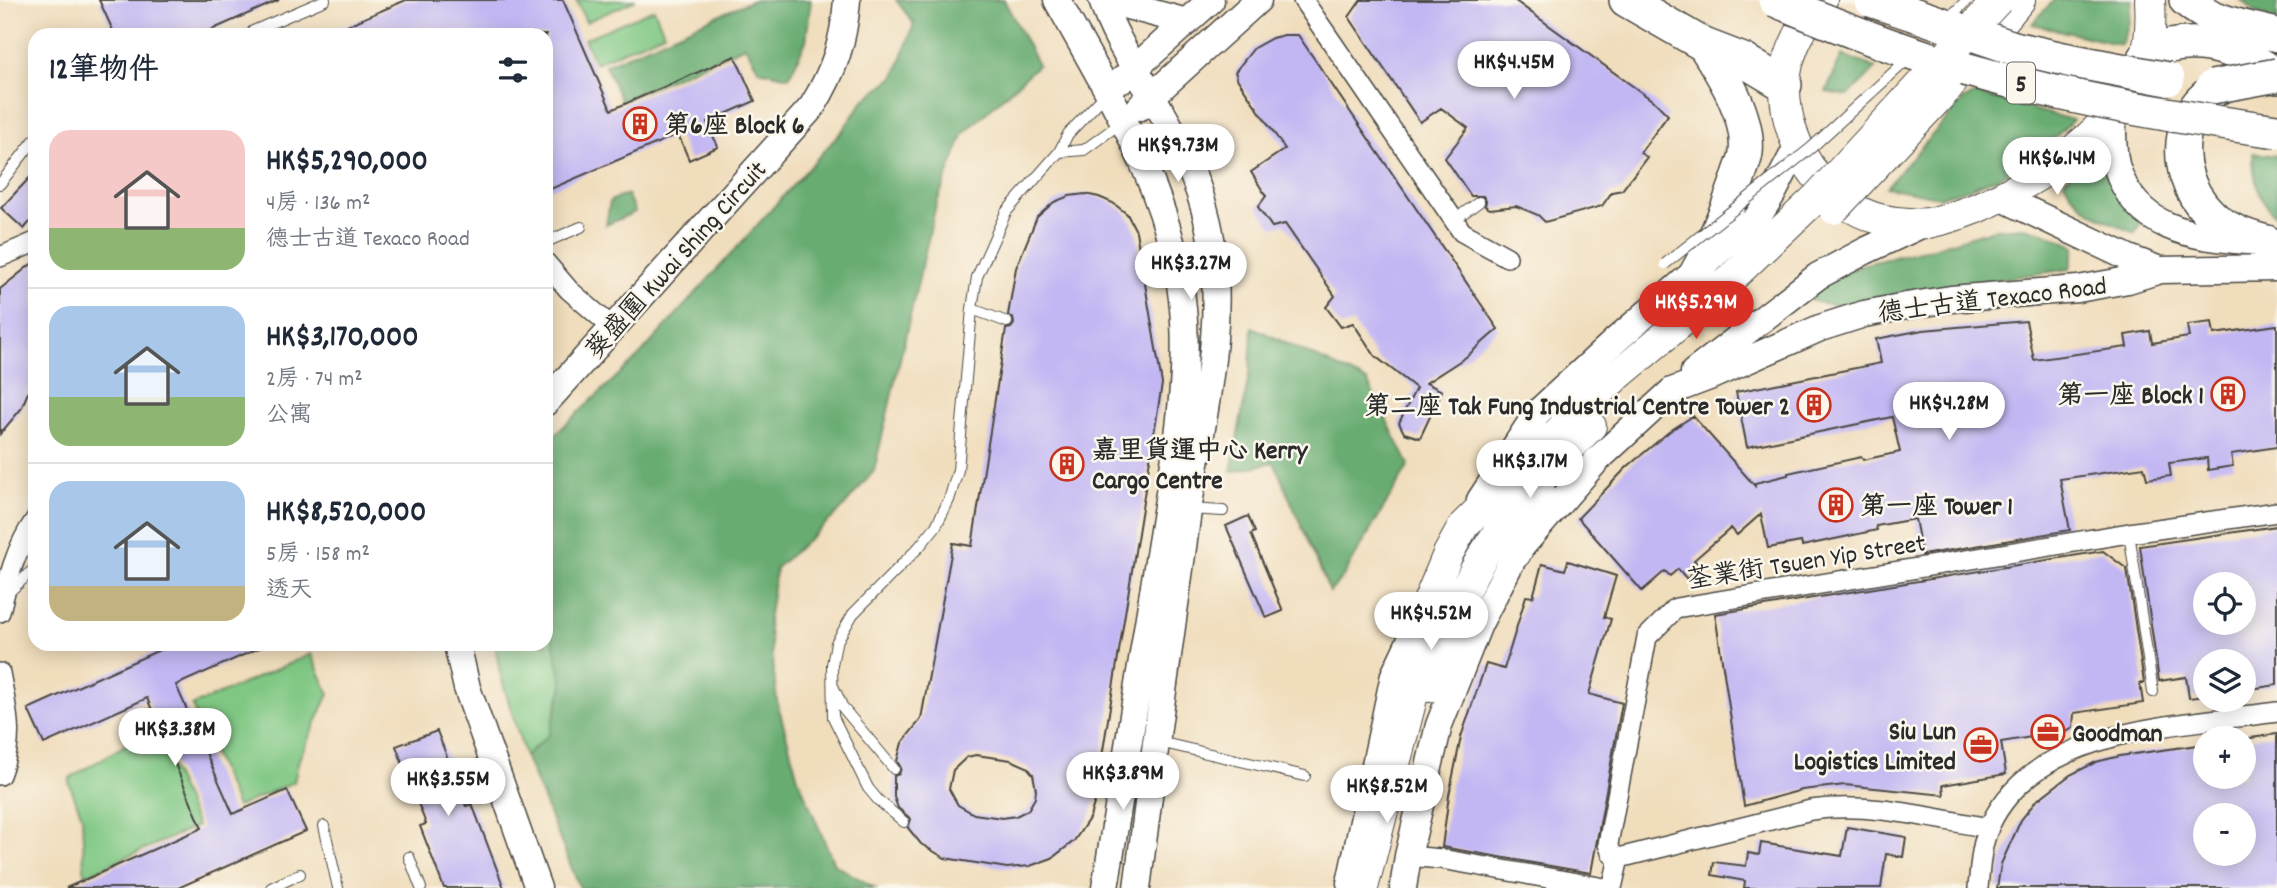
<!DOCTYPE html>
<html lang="zh-TW">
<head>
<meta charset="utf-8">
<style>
	body { margin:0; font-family:Dekko,"LXGW WenKai TC",sans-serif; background:#f2f2f3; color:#1f2937; height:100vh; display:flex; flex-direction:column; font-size:26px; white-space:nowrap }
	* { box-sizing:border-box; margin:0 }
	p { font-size:23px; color:#747a83 }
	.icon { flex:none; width:38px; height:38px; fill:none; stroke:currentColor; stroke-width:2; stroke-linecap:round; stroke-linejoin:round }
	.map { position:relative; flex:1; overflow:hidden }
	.panel { position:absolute; left:28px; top:28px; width:525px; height:623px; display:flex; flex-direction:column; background:#fff; border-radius:21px; box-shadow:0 4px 18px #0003 }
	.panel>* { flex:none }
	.fabs { position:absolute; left:2193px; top:572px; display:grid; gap:14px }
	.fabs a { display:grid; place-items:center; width:63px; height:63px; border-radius:50%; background:#fff; box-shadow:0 4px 18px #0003; font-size:35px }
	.price { position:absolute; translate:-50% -60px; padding:0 16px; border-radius:24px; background:#fff; color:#222; font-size:23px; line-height:46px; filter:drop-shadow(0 2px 4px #0008) }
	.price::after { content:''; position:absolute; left:50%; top:42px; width:21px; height:16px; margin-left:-10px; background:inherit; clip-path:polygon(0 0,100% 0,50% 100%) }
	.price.active { background:#d93025; color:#fff }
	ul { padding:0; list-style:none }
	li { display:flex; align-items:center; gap:21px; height:175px; padding:0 21px }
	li+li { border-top:2px solid #e0e1e3 }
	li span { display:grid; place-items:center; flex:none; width:196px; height:140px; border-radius:21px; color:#555 }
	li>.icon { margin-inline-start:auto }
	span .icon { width:84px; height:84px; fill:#fffc; stroke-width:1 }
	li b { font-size:30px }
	h2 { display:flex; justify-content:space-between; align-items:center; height:84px; padding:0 21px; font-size:30px }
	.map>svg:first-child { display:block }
	.green { fill:#7fc783; stroke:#557957; stroke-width:2 }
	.forest { fill:#67ac71; stroke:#496c4e; stroke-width:2 }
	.building { fill:#c3b7f3; fill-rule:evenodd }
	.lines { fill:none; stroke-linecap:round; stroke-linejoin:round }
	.lane-casing { stroke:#494641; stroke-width:12 }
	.street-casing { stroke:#494641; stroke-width:22 }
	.secondary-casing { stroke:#494641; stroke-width:29 }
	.primary-casing { stroke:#494641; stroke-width:32 }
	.highway-casing { stroke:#494641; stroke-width:36 }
	.lane { stroke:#fff; stroke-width:10 }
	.street { stroke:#fff; stroke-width:19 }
	.secondary { stroke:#fff; stroke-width:26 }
	.primary { stroke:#fff; stroke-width:30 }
	.highway { stroke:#fff; stroke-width:33 }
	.lane-bridge-casing { stroke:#494641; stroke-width:12; stroke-linecap:butt }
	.primary-bridge-casing { stroke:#494641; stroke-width:32; stroke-linecap:butt }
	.highway-bridge-casing { stroke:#494641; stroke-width:36; stroke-linecap:butt }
	.lane-bridge { stroke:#fff; stroke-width:10 }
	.primary-bridge { stroke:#fff; stroke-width:30 }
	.highway-bridge { stroke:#fff; stroke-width:33 }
	.labels { text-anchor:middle; stroke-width:5; stroke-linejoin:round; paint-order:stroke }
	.shield { fill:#fbf7ec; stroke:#696865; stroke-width:2 }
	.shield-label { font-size:24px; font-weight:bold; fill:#2b2b2b }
	.poi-label { font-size:26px; font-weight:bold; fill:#2b2b2b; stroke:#fbf7ec; text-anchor:start }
	.street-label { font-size:26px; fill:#2b2b2b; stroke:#fbf7ec }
</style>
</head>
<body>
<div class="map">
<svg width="2277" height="888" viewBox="0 0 2277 888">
	<rect width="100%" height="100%" fill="#fbf7ec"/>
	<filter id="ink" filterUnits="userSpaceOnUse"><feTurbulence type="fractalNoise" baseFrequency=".0143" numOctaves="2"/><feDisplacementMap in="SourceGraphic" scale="14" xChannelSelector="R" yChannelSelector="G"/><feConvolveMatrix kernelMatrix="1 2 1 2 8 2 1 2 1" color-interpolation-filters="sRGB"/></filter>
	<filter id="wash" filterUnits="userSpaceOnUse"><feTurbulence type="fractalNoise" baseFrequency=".00686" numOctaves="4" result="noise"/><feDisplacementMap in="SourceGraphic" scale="28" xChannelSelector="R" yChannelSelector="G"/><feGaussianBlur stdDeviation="1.57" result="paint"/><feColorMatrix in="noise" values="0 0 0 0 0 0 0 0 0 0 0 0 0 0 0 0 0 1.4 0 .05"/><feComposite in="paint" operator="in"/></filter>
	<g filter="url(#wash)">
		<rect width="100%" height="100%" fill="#f0ddbc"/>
		<path class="green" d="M576,0H636L586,22Z
			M654,9L664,33L595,63L584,39Z
			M546,627L552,636L563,686L549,735L525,756L500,673L495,644H546Z
			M311,654L329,694L299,759L294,782L237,807L192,706Z
			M158,737L197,826L86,875L84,869L82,816L69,783L70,778L127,744Z"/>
		<path class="forest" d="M753,0H811L806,41L789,77L759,70L745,46L621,101L605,65Z
			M896,0H1004L1038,65L964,133L936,205L874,471L839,512L776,568L768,621L777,701L798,778L834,864L875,888H580L525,756L549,735L563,686L552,636L546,627V443L639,356L842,131L864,100L895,76L914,24Z
			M2054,0H2132L2128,26L2121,45L2032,24Z
			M2241,0H2277V21L2258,13Z
			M1842,55L1876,68L1848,96L1826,92Z
			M1976,94L2073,120L2039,153L2001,176L1970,188L1938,197L1886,187L1964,99Z
			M2253,153L2277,156V217C2258,199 2253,179 2253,153Z
			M2079,164L2101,165L2118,195L2143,219L2135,233C2107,221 2077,210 2064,181Z
			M627,194L635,212L606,225L610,201Z
			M2024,227L2043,232L2075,246L2070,269L1900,293L1837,306L1808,300L1828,280L1861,265L1933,248L1994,229Z
			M1252,327L1367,381L1409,465L1344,575L1330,592L1274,462L1231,472L1250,370Z"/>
		<g id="blocks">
			<path class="building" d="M99,0H279L200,35H115Z
				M406,0H563L611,110L735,56L755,101L707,122L718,147L689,160L678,134L546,191V35H325Z
				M1361,0H1514L1656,103L1668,115L1640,153L1647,157L1622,190L1612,192L1602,206L1545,222L1538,215L1516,206L1490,209L1485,206L1486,201L1483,196H1471L1445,158L1468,128L1441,108L1420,122L1349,17Z
				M1284,35H1298L1498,329L1466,357L1426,383L1442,391L1420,438L1404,433L1399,423L1416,388L1375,356L1353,323L1341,327L1326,307L1335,296L1285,224L1272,227L1258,207L1266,196L1251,172L1285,149L1236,77L1237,76L1235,72L1254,48L1272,38Z
				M35,172V216L24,229L1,208Z
				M1085,194L1099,197L1113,203L1127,214L1136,231L1162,384L1095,800L1090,817L1074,841L1052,858L1030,866L1007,868L945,858L921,844L908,828L911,819L898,808L894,797V776L899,774L901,768L897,761L902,743L921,719L953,543L972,546L1006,329L1011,328L1014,324L1013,318L1008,315L1016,268L1037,217L1054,202L1069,196ZM976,755L1011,760L1027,767L1033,774L1036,790L1035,798L1028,810L1016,816L1002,818L974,814L958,805L949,789L953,770L967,757Z
				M35,261V376L21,409L0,434V289Z
				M2026,321L2034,360L2127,347L2125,335L2150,331L2152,343L2189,337L2187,325L2212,322L2214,334L2277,325V447L2231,454L2233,466L2208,470L2207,458L2169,463L2171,476L2147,479L2144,467L2060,479L2070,530L1922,555L1915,519L1876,526L1877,530L1802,546L1801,542L1768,548L1761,514L1737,535L1731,528L1694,560L1700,567L1687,579L1678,569L1670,576L1665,571L1642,591L1578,518L1627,467L1670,431L1693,416L1755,486V483L1788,475V473L1861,457L1863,460L1900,452L1892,417L1747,447L1736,392L1881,363L1876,339L1923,330Z
				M1248,516L1255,532L1251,534L1283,611L1266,618L1226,526Z
				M2277,526V685L2244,690V662H2205V696L2189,698L2186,677L2159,681L2140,546ZM2205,584H2244V623H2205Z
				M2103,551L2127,569L2144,683H2140L2143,703L2074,713L2073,728L2068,731L2001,742L2006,774L1943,785L1944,795L1845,785L1802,790L1744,806L1715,614Z
				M1568,561L1616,576L1604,617L1611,619L1589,694L1622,703L1591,873L1442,847L1449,795L1461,737L1486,664L1504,669L1526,596L1533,597L1542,564L1565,570Z
				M162,644H268L176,685L233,814L287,790L306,831L178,888H66L202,828L147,698L44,744L28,709L164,648Z
				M437,731L466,806L472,804L504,888H444L420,826L426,824L396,746Z
				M2277,734V888H1997L2001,864L2021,820L2036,801L2070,775L2096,762L2120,756L2205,744V777H2244V739ZM2205,816H2244V854H2205Z
				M1847,827L1906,837L1903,857L1886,854L1881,888H1744L1745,881L1712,875L1714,862L1746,866L1748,853L1759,855L1761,843L1842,856Z"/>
		</g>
	</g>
	<g filter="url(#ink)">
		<use href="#blocks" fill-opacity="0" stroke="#494641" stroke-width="2"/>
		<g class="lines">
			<defs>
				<path id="lane" d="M253,31L325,0
					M1059,152L1084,150L1122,122
					M0,184L35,139
					M1454,220L1479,202
					M546,242L581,227
					M972,309L1007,322
					M1189,509L1223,511
					M2129,533L2153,692
					M9,592L35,568
					M833,686L843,708L894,769
					M1159,742L1305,776
					M904,822L878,800L868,788L833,717L832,665L836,643L853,614L919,547L936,526L949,500L958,470L972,309L977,277L1006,212L1059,152L1068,134L1106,94
					M324,826L338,888
					M409,857L421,888
					M271,888L300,874"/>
				<path id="street" d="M1303,0L1462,232L1507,257
					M0,257L35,242
					M546,263L569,290L613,328
					M0,612C8,579 16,547 35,520
					M0,673C7,711 15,738 0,775
					M1408,856L1441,859L1605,888
					M1619,858L1612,854L1608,844L1647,637L1676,608L2129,533L2277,512
					M1612,888L1619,858L1811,810C1871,802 1930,818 1989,828
					M1978,888C1980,867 1981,844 1990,825C2036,726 2185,725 2277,712"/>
				<path id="secondary" d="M1057,0C1109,94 1170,191 1182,299C1188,348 1183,396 1177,444L1105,888
					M1102,0C1113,36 1134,66 1153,98C1177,136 1198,179 1208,223C1229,317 1202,418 1188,511C1170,637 1153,762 1137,888
					M1105,0L1187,22
					M1122,80L1211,0
					M1140,107L1258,0
					M2113,113C2113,131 2112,151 2117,168C2136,229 2192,237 2247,241
					M2000,197L2129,258L2160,270
					M1694,372L1818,276L1865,251L1925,223
					M546,402L812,107C834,71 844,42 847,0
					M1480,500L1537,413L1616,340L1757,218L1773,193L1797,147
					M457,644L467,688L538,888
					M1350,883L1394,675L1420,620
					M1403,888L1408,856L1439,725L1479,624L1516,553L1597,460L1672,391L1709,377L1820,328L1864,314L1906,306L1951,299L2078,289L2128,280L2160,270L2277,268"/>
				<path id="primary" d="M1822,0C1803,24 1785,55 1785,87C1784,149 1831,216 1896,222C1906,223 1918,224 1928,223C2003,209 2121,134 2145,58C2151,40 2151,18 2150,0
					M1949,86L2020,0
					M1516,553L1542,496
					M1429,687C1445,636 1463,584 1493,540C1520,500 1557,460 1591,426
					M1363,888L1417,679L1425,609L1448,554L1464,525L1604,387L1709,299L1816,198"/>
				<path id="highway" d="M1626,0L1704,45L1743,60L1785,85
					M2186,0C2212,23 2245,27 2277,35
					M2014,48L2068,60
					M2145,58C2153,54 2162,48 2170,46C2208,38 2249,53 2277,77
					M2240,80C2175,93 2166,170 2209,213C2224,229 2246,237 2267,242
					M1697,272C1714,242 1727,211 1738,179C1740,171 1745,161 1746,153C1750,117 1723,74 1704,45"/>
			</defs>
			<use href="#lane" class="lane-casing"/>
			<use href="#street" class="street-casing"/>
			<use href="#secondary" class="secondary-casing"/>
			<use href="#primary" class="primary-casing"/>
			<use href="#highway" class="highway-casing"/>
			<use href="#lane" class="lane"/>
			<use href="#street" class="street"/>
			<use href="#secondary" class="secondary"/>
			<use href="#primary" class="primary"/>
			<use href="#highway" class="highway"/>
			<defs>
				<path id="lane-bridge" d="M1948,19L1967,0
					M1665,264L1811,148L1908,59"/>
				<path id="primary-bridge" d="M1816,198L1998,0
					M1834,209L1946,90"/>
				<path id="highway-bridge" d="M1775,0C1813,16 1850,31 1889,45C2014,89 2146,113 2277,131
					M1871,0L2014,48
					M2068,60L2168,79
					M2212,87L2277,75"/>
			</defs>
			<use href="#lane-bridge" class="lane-bridge-casing"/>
			<use href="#primary-bridge" class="primary-bridge-casing"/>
			<use href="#highway-bridge" class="highway-bridge-casing"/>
			<use href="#lane-bridge" class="lane-bridge"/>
			<use href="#primary-bridge" class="primary-bridge"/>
			<use href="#highway-bridge" class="highway-bridge"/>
		</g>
	</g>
	<defs>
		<symbol id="building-ring" viewBox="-11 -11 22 22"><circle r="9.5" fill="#fbf7ec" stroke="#c8321e" stroke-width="1.5"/><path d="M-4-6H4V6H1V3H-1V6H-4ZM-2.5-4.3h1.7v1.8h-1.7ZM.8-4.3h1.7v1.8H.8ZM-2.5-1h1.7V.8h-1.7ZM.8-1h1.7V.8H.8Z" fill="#c8321e"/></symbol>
		<symbol id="office-ring" viewBox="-11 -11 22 22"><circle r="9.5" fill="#fbf7ec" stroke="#c8321e" stroke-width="1.5"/><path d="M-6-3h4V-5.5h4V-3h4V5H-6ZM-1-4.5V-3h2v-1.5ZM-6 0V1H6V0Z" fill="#c8321e"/></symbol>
	</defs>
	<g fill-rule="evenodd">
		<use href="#building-ring" x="621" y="105" width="38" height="38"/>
		<use href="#building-ring" x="2209" y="375" width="38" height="38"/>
		<use href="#building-ring" x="1795" y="386" width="38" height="38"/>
		<use href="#building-ring" x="1048" y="445" width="38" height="38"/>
		<use href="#building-ring" x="1817" y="486" width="38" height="38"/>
		<use href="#office-ring" x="2029" y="713" width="38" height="38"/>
		<use href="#office-ring" x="1962" y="726" width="38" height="38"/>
	</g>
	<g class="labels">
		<rect class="shield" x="2007" y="62.5" width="28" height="41" rx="5"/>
		<g class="shield-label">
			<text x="2021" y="91">5</text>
		</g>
		<g class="poi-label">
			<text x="664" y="133">第6座 Block 6</text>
			<text x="2204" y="403" text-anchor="end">第一座 Block 1</text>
			<text x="1790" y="414" text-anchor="end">第二座 Tak Fung Industrial Centre Tower 2</text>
			<text x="1092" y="458">嘉里貨運中心 Kerry<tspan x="1092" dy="30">Cargo Centre</tspan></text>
			<text x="1860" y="514">第一座 Tower 1</text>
			<text x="1956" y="739" text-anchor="end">Siu Lun<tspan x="1956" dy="30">Logistics Limited</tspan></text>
			<text x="2072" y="741">Goodman</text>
		</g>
		<g class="street-label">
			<text transform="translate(675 259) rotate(-48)" y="9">葵盛圍 Kwai Shing Circuit</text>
			<text transform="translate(1992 298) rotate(-7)" y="9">德士古道 Texaco Road</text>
			<text transform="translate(1806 560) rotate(-9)" y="9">荃業街 Tsuen Yip Street</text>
		</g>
	</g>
</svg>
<div class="fabs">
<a><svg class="icon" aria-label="locate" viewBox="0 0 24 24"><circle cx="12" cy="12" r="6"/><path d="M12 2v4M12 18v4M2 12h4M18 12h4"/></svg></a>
<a><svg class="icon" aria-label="layers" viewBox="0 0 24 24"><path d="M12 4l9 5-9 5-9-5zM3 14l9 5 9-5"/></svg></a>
<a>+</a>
<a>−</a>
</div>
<b class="price" style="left:1514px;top:101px">HK$4.45M</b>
<b class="price" style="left:1178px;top:184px">HK$9.73M</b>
<b class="price" style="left:2057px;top:197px">HK$6.14M</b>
<b class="price" style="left:1191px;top:302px">HK$3.27M</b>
<b class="price active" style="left:1696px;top:341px">HK$5.29M</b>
<b class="price" style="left:1949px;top:442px">HK$4.28M</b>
<b class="price" style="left:1530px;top:500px">HK$3.17M</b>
<b class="price" style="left:1431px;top:652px">HK$4.52M</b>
<b class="price" style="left:175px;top:768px">HK$3.38M</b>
<b class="price" style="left:1123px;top:812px">HK$3.89M</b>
<b class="price" style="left:448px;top:818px">HK$3.55M</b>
<b class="price" style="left:1387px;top:825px">HK$8.52M</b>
<section class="panel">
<h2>12筆物件<svg class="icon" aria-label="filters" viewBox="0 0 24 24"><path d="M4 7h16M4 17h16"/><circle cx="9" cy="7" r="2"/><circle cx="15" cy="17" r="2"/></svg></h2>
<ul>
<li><span style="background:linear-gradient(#f6c9c9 70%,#8fb573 0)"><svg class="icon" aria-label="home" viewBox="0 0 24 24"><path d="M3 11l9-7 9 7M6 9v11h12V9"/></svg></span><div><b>HK$5,290,000</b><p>4房 · 136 m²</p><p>德士古道 Texaco Road</p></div></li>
<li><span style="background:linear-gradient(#a9c7e8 65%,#8fb573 0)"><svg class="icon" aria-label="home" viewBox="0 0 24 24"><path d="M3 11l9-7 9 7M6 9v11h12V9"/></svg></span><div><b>HK$3,170,000</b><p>2房 · 74 m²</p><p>公寓</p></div></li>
<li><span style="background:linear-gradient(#a9c7e8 75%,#c2b280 0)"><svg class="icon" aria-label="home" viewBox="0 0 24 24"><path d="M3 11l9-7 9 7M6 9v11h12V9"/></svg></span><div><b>HK$8,520,000</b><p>5房 · 158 m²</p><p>透天</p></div></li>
</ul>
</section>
</div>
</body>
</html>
